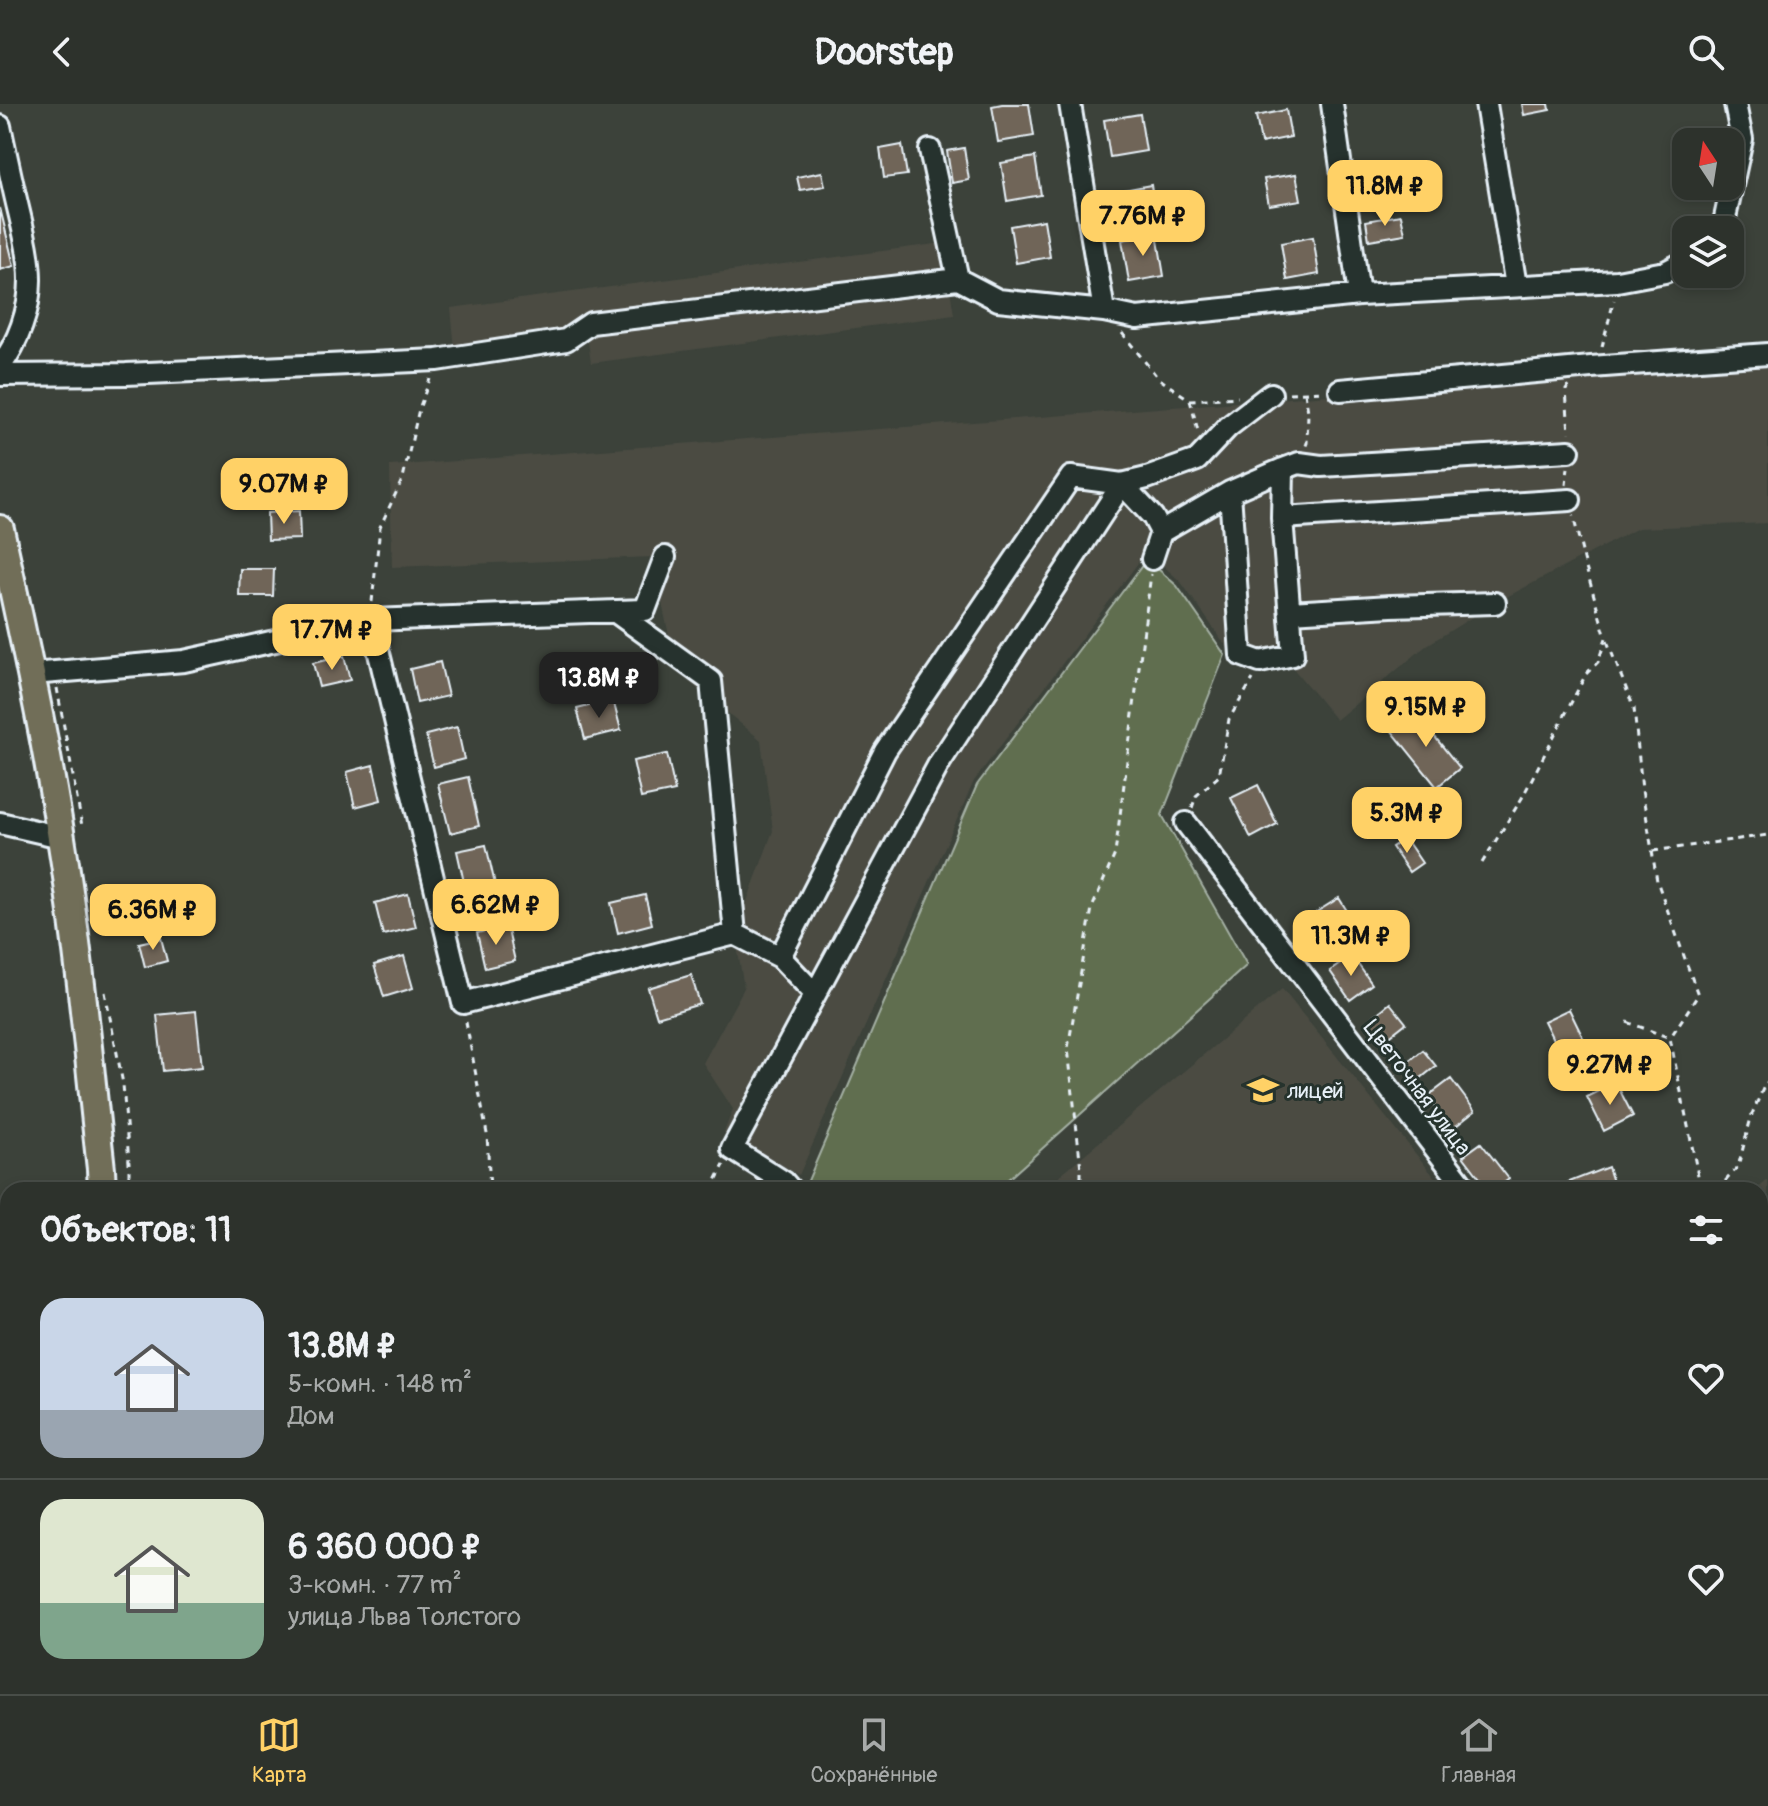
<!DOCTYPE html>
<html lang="ru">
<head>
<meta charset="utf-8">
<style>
	body { margin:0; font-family:Pangolin,sans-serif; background:#393e38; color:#f1f3f6; height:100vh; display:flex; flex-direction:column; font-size:30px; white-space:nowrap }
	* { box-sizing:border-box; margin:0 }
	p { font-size:26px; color:#a7aaa9 }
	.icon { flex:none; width:44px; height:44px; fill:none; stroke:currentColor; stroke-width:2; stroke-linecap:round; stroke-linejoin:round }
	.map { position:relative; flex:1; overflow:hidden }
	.panel { position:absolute; left:0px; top:1078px; width:1768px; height:512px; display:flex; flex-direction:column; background:#2d322c; border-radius:24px 24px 0 0; box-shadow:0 4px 12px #0003,0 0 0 2px #484d48 }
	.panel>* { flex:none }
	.needle { width:52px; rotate:348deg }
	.tools { position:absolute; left:1672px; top:24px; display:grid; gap:16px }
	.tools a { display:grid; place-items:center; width:72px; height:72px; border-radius:16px; background:#2d322c; box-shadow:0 4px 12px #0003,0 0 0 2px #484d48; font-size:40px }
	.price { position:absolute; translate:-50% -68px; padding:0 18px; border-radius:16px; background:#ffd166; color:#111; font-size:26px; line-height:52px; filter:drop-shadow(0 2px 4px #0008) }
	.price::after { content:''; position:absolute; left:50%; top:48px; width:24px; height:18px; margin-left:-12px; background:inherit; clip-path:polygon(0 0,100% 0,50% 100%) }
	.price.on { background:#222; color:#fff }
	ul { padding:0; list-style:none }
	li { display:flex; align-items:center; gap:24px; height:200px; padding:0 40px }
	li+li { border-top:2px solid #484d48 }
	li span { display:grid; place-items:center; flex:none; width:224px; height:160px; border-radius:24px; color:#555 }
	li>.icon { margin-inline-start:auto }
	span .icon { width:96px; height:96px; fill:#fffc; stroke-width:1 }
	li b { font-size:34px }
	h2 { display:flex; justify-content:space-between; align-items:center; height:96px; padding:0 40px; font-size:34px }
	header { display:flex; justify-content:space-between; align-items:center; height:104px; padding:0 40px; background:#2d322c; font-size:36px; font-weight:700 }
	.dock { display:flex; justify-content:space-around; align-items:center; height:112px; border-top:2px solid #484d48; background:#2d322c; font-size:22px; color:#a7aaa9 }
	.dock a { display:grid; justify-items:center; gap:4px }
	.dock .on { color:#ffd166 }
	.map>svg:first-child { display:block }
	.built { fill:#4b4c43 }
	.green { fill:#616e4f; stroke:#a4b0a4; stroke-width:2 }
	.building { fill:#6f6558; stroke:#e8f1f8; stroke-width:2 }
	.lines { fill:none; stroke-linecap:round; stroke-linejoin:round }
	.minor-casing { stroke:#e8f1f8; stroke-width:26 }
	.major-casing { stroke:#e8f1f8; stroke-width:32 }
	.path { stroke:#e8f1f8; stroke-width:3; stroke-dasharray:6 6; stroke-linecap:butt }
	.minor { stroke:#26332d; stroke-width:20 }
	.major { stroke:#716e59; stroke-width:26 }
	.labels { text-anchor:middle; stroke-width:6; stroke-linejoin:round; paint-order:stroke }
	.street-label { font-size:22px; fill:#e8f1f8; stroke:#26332d }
	.poi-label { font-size:22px; fill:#e8f1f8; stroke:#26332d; text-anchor:start }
</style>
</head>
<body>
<header><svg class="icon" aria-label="back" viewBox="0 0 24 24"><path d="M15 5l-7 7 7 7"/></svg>Doorstep<svg class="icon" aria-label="search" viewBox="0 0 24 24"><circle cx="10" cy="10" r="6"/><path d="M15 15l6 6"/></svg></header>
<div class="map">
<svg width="1768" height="1590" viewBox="0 0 1768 1590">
	<rect width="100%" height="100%" fill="#3c423a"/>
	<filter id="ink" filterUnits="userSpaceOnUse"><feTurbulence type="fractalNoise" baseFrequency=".0125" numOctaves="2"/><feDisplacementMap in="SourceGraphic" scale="16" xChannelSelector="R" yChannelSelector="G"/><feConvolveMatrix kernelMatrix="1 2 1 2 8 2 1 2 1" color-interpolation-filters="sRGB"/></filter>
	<g filter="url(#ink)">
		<path class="built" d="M943,139L954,211L591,259L588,237L455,245L451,204Z
			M1768,258V419L1638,424L1495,499L1427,541L1336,616L1292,563L1239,560L1181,478L1147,447L974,677L799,1071L724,1028L733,1005L703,959L744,884L735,830L773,727L761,636L677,568L652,453L392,463L390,362Z
			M1282,885L1445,1086H1042Z
			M1768,1076V1397L1760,1387V1086H1756Z
			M1270,1582H1341L1350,1590H1264Z"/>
		<path class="green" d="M1147,455L1177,482L1225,551L1162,711L1247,861L996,1086H804L977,681Z"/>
		<path class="building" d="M1002,0H1029L1034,32L998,38L992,2Z
			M1522,0H1549L1550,6L1524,11Z
			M1286,6L1291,33L1261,39L1256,12Z
			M1140,10L1146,47L1110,53L1104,16Z
			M902,41L907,71L884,74L880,45Z
			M964,44L969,76L952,79L947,47Z
			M1035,53L1041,91L1007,97L1001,59Z
			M822,68L825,82L800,86L797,73Z
			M1296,70L1301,96L1269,101L1264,75Z
			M1151,81L1155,109L1123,115L1118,87Z
			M0,104L14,162L0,166Z
			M1401,111L1405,130L1369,136L1366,117Z
			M1044,116L1050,153L1016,159L1010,122Z
			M1157,130L1164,172L1129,178L1122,136Z
			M1313,133L1319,170L1287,176L1281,139Z
			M299,407L300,435L268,436L267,409Z
			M240,465H274L273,492H239Z
			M344,552L350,576L319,583L313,559Z
			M440,558L448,592L417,599L410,565Z
			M613,596L621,626L585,635L577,605Z
			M1414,607L1460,664L1437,683L1391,626Z
			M457,623L464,655L434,663L426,631Z
			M667,650L675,687L641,694L633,657Z
			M373,661L381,696L355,703L347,668Z
			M468,673L479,722L450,729L438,680Z
			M1258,681L1277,720L1251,734L1231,694Z
			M1405,734L1422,759L1409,768L1392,743Z
			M486,741L497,789L468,796L457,747Z
			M408,790L416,823L383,831L375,799Z
			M645,791L652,820L618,829L611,799Z
			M1339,794L1357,823L1332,837L1315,809Z
			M507,822L515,857L485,864L477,829Z
			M161,834L167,857L145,863L139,839Z
			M404,852L413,884L384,893L374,861Z
			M1352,852L1372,880L1350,896L1330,867Z
			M691,871L700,900L657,913L648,884Z
			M1390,899L1406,919L1383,937L1368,917Z
			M1569,905L1591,950L1566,962L1544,917Z
			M196,907L202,963L163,967L157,911Z
			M1423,946L1436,962L1416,978L1403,962Z
			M1451,975L1475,1007L1452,1025L1427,993Z
			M1616,979L1633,1012L1604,1027L1587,993Z
			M1481,1039L1509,1075L1495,1086H1489L1463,1052Z
			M1608,1063L1613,1078L1591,1086H1567L1564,1080Z
			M0,1159L8,1161V1204L0,1239Z
			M1760,1294L1768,1304V1343L1760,1333Z
			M214,1582H264L274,1590H224Z
			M671,1582H705L706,1590H672Z
			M777,1582H807L808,1590H778Z
			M1044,1582H1091L1092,1590H1045Z
			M1150,1582H1197L1198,1590H1151Z
			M1427,1582H1464L1458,1590H1421Z
			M1575,1582H1612L1605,1590H1569Z"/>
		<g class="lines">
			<defs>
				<path id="minor" d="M1070,0L1104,207
					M1332,0L1359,191
					M1486,0L1516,182
					M0,22C6,50 12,79 19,108C24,129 30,153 30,176C30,207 18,238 0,263
					M930,46L958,175
					M1721,126L1725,114L1742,35L1735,0
					M0,271L126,270L437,256L566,236L591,219L958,175L998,196L1104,207L1137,214L1359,191L1617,177L1665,168L1686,157
					M1340,286L1591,263L1768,250
					M1230,388L1241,551L1260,558L1293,551L1282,414L1283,365L1299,359L1321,362L1569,347
					M1282,414L1570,396
					M1161,428L1230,388L1283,365
					M1152,455L1161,428L1153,413L1122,380L1147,374L1197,356L1228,323L1271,290
					M614,507L711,577L735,830L780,853
					M1290,508L1391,502L1495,499
					M371,516L463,899L735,830
					M32,570L184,557L371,516L645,506L665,453
					M0,719L61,733
					M1186,719L1467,1086
					M791,1086L784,1078L732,1045L940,658L1122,380L1071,373L885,647L780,853L815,890
					M1760,1476L1768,1487
					M301,1582L312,1590
					M651,1582L652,1590
					M758,1582L759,1590
					M1121,1582L1122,1590
					M1356,1582L1366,1590
					M941,1590L947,1582
					M1393,1590L1399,1582
					M1523,1590L1530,1582"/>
				<path id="major" d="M0,425C27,548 53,670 70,794C83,884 91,975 101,1065L102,1086
					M0,1433L8,1417"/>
			</defs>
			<use href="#minor" class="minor-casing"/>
			<use href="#major" class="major-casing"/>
			<path class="path" d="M1122,229L1158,274L1190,296L1238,293
				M1602,243L1614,196
				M1569,282L1566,286L1569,329
				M1305,288L1308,308L1307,339L1305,344
				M1289,289L1322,287
				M1190,296L1198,327
				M1566,381L1568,364
				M372,498L380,423L403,374L419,305L430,275
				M1607,537L1634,604L1642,686L1657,777L1698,891L1670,934
				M57,584L82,722
				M1192,704L1196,692L1219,672L1229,615L1253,575
				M1653,747L1768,731
				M1482,759L1522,694L1586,570L1598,558L1606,534L1586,464L1573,411
				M105,888L123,980L129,1059V1086
				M466,918L487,1030L490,1086
				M1627,918L1670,934L1701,1086
				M711,1086L724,1061
				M1081,1086V1065L1068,944L1092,804L1115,750L1151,470
				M1717,1086L1738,1063L1752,1010L1765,980L1768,978
				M0,1270L8,1240
				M343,1582L345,1590
				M396,1590L397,1582"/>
			<use href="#minor" class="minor"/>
			<use href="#major" class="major"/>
		</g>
	</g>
	<defs>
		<symbol id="school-bare" viewBox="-9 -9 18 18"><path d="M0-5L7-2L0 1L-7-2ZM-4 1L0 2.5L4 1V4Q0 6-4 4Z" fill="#ffd166" stroke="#26332d" stroke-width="2.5" paint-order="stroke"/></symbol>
	</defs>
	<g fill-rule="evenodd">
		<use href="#school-bare" x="1241" y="964" width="44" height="44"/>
	</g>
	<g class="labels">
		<g class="street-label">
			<text transform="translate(1418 983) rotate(53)" y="8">Цветочная улица</text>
		</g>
		<g class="poi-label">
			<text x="1287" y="994">лицей</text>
		</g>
	</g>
</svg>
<div class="tools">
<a><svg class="needle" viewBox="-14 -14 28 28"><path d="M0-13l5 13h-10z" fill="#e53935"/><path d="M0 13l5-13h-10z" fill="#a7aaa9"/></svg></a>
<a><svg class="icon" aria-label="layers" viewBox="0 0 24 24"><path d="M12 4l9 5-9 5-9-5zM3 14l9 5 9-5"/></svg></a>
</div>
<b class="price" style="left:1385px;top:124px">11.8M ₽</b>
<b class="price" style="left:1143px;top:154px">7.76M ₽</b>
<b class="price" style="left:284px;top:422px">9.07M ₽</b>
<b class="price" style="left:332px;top:568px">17.7M ₽</b>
<b class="price on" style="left:599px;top:616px">13.8M ₽</b>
<b class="price" style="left:1426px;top:645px">9.15M ₽</b>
<b class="price" style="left:1407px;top:751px">5.3M ₽</b>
<b class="price" style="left:496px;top:843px">6.62M ₽</b>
<b class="price" style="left:153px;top:848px">6.36M ₽</b>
<b class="price" style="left:1351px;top:874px">11.3M ₽</b>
<b class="price" style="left:1610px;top:1003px">9.27M ₽</b>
<section class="panel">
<h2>Объектов: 11<svg class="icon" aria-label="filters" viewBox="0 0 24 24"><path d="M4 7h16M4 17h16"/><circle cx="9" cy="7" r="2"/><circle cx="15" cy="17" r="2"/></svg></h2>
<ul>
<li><span style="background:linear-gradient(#c9d6e8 70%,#9aa5b1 0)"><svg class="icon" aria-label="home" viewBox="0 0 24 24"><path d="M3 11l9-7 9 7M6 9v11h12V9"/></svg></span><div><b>13.8M ₽</b><p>5-комн. · 148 m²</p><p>Дом</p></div><svg class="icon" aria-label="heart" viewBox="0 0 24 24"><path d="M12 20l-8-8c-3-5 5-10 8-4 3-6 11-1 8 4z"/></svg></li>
<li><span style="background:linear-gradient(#dfe7d0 65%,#7fa58c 0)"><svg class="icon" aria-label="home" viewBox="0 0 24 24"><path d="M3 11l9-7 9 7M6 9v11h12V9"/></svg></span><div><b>6 360 000 ₽</b><p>3-комн. · 77 m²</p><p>улица Льва Толстого</p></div><svg class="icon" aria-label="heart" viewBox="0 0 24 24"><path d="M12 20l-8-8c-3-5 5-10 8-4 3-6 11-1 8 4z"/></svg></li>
</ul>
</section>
</div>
<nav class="dock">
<a class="on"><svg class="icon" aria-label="map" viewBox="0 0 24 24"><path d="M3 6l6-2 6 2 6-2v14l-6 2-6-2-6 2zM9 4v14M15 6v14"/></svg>Карта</a>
<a><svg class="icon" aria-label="saved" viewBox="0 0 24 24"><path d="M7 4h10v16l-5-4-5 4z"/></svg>Сохранённые</a>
<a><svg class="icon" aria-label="home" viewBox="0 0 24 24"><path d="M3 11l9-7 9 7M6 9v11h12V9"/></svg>Главная</a>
</nav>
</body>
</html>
